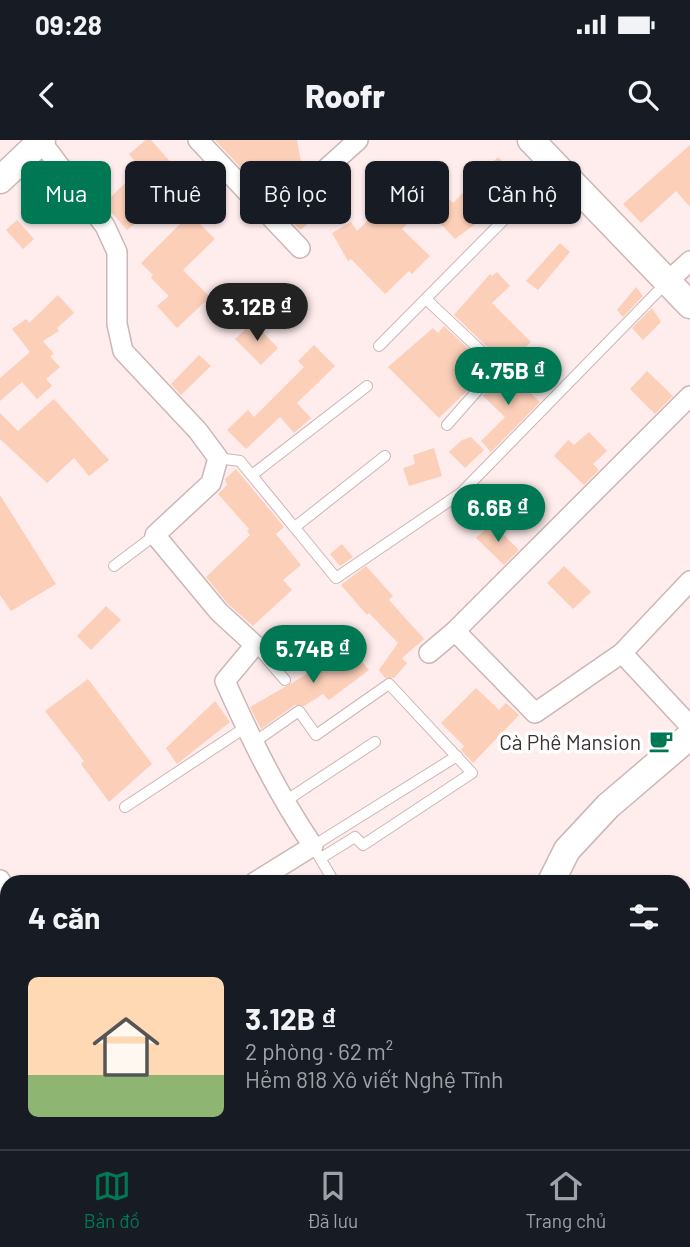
<!DOCTYPE html>
<html lang="vi">
<meta charset="utf-8">
<style>
body{margin:0;font-family:Barlow,sans-serif;background:#242831;color:#f1f3f6;height:100vh;display:flex;flex-direction:column;font-size:26px;white-space:nowrap}
*{box-sizing:border-box;margin:0}
p{font-size:23px;color:#9ea1a6}
.icon{flex:none;width:38px;height:38px;fill:none;stroke:currentColor;stroke-width:2;stroke-linecap:round;stroke-linejoin:round}
.map{position:relative;flex:1;overflow:hidden}
.sheet{position:absolute;left:0px;top:735px;width:691px;height:275px;display:flex;flex-direction:column;background:#171b24;border-radius:21px 21px 0 0;box-shadow:0 2px 5px #0004}
.sheet>*{flex:none}
.guide{position:absolute;left:21px;top:21px;width:649px;height:63px;display:flex;gap:14px}
.price{position:absolute;translate:-50% -60px;padding:0 16px;border-radius:24px;background:#007854;color:#fff;font-size:23px;line-height:46px;filter:drop-shadow(0 2px 4px #0008)}
.price::after{content:'';position:absolute;left:50%;top:42px;width:21px;height:16px;margin-left:-10px;background:inherit;clip-path:polygon(0 0,100% 0,50% 100%)}
.price.active{background:#222;color:#fff}
ul{padding:0;list-style:none}
li{display:flex;align-items:center;gap:21px;height:175px;padding:0 28px}
li+li{border-top:2px solid #363941}
li span{display:grid;place-items:center;flex:none;width:196px;height:140px;border-radius:10px;color:#555}
li>.icon{margin-inline-start:auto}
span .icon{width:84px;height:84px;fill:#fffc;stroke-width:1}
li b{font-size:30px}
h2{display:flex;justify-content:space-between;align-items:center;height:84px;padding:0 28px;font-size:30px}
.chip{padding:0 24px;border-radius:10px;background:#171b24;box-shadow:0 2px 5px #0004;font-size:24px;line-height:63px}
.chip.active{background:#007854;color:#fff}
.status{display:flex;justify-content:space-between;align-items:center;height:49px;padding:0 35px;background:#171b24;direction:ltr}
.status svg{height:19px;fill:currentColor}
header{display:flex;justify-content:space-between;align-items:center;height:91px;padding:0 28px;background:#171b24;font-size:32px;font-weight:800}
.menu{display:flex;justify-content:space-around;align-items:center;height:98px;border-top:2px solid #363941;background:#171b24;font-size:19px;color:#9ea1a6}
.menu a{display:grid;justify-items:center;gap:4px}
.menu .active{color:#007854}
.map>svg:first-child{display:block}
.green{fill:#f2cd97}
.building{fill:#fccfb9}
.lines{fill:none;stroke-linecap:round;stroke-linejoin:round}
.lane-casing{stroke:#ccb6b6;stroke-width:12}
.street-casing{stroke:#ccb6b6;stroke-width:22}
.secondary-casing{stroke:#ccb6b6;stroke-width:29}
.lane{stroke:#fff;stroke-width:10}
.street{stroke:#fff;stroke-width:19}
.secondary{stroke:#fff;stroke-width:26}
.labels{text-anchor:middle;dominant-baseline:central;stroke-width:7;stroke-linejoin:round;paint-order:stroke}
.poi-label{font-size:21px;fill:#3c3333;stroke:#fff;text-anchor:end}
</style>
<div class="status"><b>09:28</b><svg viewBox="0 0 49 12"><path d="M0 12V9h3v3zM5 12V6h3v6zM10 12V3h3v9zM15 12V0h3v12zM26 1h20v11H26zM47 4h2v5h-2z"/></svg></div>
<header><svg class="icon" aria-label="back" viewBox="0 0 24 24"><path d="M15 5l-7 7 7 7"/></svg>Roofr<svg class="icon" aria-label="search" viewBox="0 0 24 24"><circle cx="10" cy="10" r="6"/><path d="M15 15l6 6"/></svg></header>
<div class="map">
<svg width="690" height="1009" viewBox="0 0 690 1009">
<rect width="100%" height="100%" fill="#ffecec"/>
<polygon class="green" points="502,1003 635,1003 632,1009 499,1009"/>
<g class="building">
<polygon points="146,0 151,0 173,25 141,55 153,69 127,90 104,64 130,38 126,34 138,25 129,14"/>
<polygon points="215,0 297,0 312,81 300,90"/>
<polygon points="690,5 690,67 676,51 641,83 623,64"/>
<polygon points="498,17 518,38 474,85 455,99 421,63 439,49 453,63"/>
<polygon points="386,62 407,84 402,89 430,116 412,134 409,131 385,154 351,119 348,121 332,93 351,82 357,91"/>
<polygon points="190,74 215,99 183,130 210,157 177,188 157,166 169,156 151,138 153,135 141,123"/>
<polygon points="17,80 34,99 23,109 6,90"/>
<polygon points="560,103 570,112 538,150 526,141"/>
<polygon points="497,132 510,146 492,163 531,202 505,228 503,222 454,175 490,134 492,136"/>
<polygon points="636,147 643,156 623,177 617,170"/>
<polygon points="58,155 74,173 57,188 59,191 43,201 54,214 50,216 60,227 46,239 52,246 37,259 22,242 0,261 0,238 30,212 12,189 26,179 29,183"/>
<polygon points="652,168 661,182 643,200 632,188"/>
<polygon points="253,182 278,208 261,225 235,199"/>
<polygon points="444,186 488,227 465,253 439,278 388,227 433,188 438,193"/>
<polygon points="314,205 335,226 297,263 311,278 294,293 280,277 246,309 227,290 248,270 254,277 304,227 298,221"/>
<polygon points="199,215 211,226 181,255 171,244"/>
<polygon points="505,229 540,262 491,312 481,301 505,277 483,256"/>
<polygon points="647,231 673,256 655,274 630,249"/>
<polygon points="54,259 109,320 89,336 74,318 47,343 0,299 0,273 18,291"/>
<polygon points="589,292 607,311 593,324 599,330 584,345 554,316 568,300 574,305"/>
<polygon points="471,297 484,310 465,328 449,312 462,300"/>
<polygon points="434,308 442,336 409,346 403,328 415,324 413,315"/>
<polygon points="236,329 284,387 276,394 301,425 283,440 292,450 253,486 228,464 206,437 250,395 247,391 249,389 218,354 227,345 225,339"/>
<polygon points="0,355 56,444 11,471 0,455"/>
<polygon points="492,383 519,410 504,425 476,398"/>
<polygon points="342,404 353,417 340,426 330,414"/>
<polygon points="366,426 393,456 389,460 424,499 402,518 407,523 394,538 385,538 379,530 398,503 369,473 367,475 341,445"/>
<polygon points="564,426 591,452 573,469 547,443"/>
<polygon points="106,466 121,480 91,510 77,496"/>
<polygon points="345,502 369,530 329,560 323,554 304,566 295,565 261,589 250,567 304,536"/>
<polygon points="88,539 152,624 109,662 81,624 84,621 45,571"/>
<polygon points="476,548 499,570 506,563 519,575 473,623 461,610 464,606 441,583"/>
<polygon points="215,561 230,582 177,624 166,608"/>
</g>
<g class="lines">
<g class="lane-casing">
<g id="lane">
<polyline points="426,159 498,227 447,285"/>
<polyline points="379,206 556,27"/>
<polyline points="218,318 240,321 336,438 461,353 667,142"/>
<polyline points="252,335 367,246"/>
<polyline points="295,387 385,316"/>
<polyline points="114,426 155,395"/>
<polyline points="255,505 285,540"/>
<polyline points="253,603 299,571 316,595 389,544 472,633 363,705 355,697 321,718"/>
<polyline points="284,662 375,602"/>
<polyline points="125,667 246,587"/>
<polyline points="334,742 313,706 457,616"/>
<polyline points="0,911 7,923"/>
<polyline points="53,1003 57,1009"/>
</g>
</g>
<g class="street-casing">
<g id="street">
<path d="M 40,0 L 105,86 L 117,112 L 117,184 L 123,211 L 198,291 L 218,318 L 211,343 L 155,395 L 219,472 L 255,505 L 225,541 C 251,599 277,653 313,706 L 255,742"/>
<polyline points="198,0 300,108"/>
<polyline points="326,29 358,0"/>
<polyline points="667,142 690,121"/>
<polyline points="455,491 535,573 622,513 690,441"/>
<polyline points="429,513 455,491 690,256"/>
<polyline points="622,513 690,586"/>
<polyline points="0,740 7,752"/>
<polyline points="684,826 690,821"/>
<polyline points="684,939 690,934"/>
<polyline points="159,1003 162,1009"/>
<polyline points="653,1009 655,1003"/>
</g>
</g>
<g class="secondary-casing">
<g id="secondary">
<polyline points="531,0 690,165"/>
<polyline points="0,40 42,0"/>
<polyline points="551,742 567,710 608,666 690,596"/>
<polyline points="462,1009 464,1003"/>
</g>
</g>
<use href="#lane" class="lane"/>
<use href="#street" class="street"/>
<use href="#secondary" class="secondary"/>
</g>
<defs>
<g id="cafe-bare" transform="scale(1.89)"><path d="M-5.5-4.5H6V0H3Q3 3.5 0 3.5H-2.5Q-5.5 3.5-5.5 0ZM3-3.2v2h1.7v-2ZM-6 4.5H4V6H-6Z" fill="#007854" stroke="#fff" stroke-width="2.5" paint-order="stroke"/></g>
</defs>
<g fill-rule="evenodd">
<use href="#cafe-bare" x="661" y="601"/>
</g>
<g class="labels">
<g class="poi-label">
<text x="641" y="601">Cà Phê Mansion</text>
</g>
</g>
</svg>
<b class="price active" style="left:257px;top:203px">3.12B ₫</b>
<b class="price" style="left:508px;top:267px">4.75B ₫</b>
<b class="price" style="left:498px;top:404px">6.6B ₫</b>
<b class="price" style="left:313px;top:545px">5.74B ₫</b>
<div class="guide">
<a class="chip active">Mua</a>
<a class="chip">Thuê</a>
<a class="chip">Bộ lọc</a>
<a class="chip">Mới</a>
<a class="chip">Căn hộ</a>
</div>
<section class="sheet">
<h2>4 căn<svg class="icon" aria-label="filters" viewBox="0 0 24 24"><path d="M4 7h16M4 17h16"/><circle cx="9" cy="7" r="2"/><circle cx="15" cy="17" r="2"/></svg></h2>
<ul>
<li><span style="background:linear-gradient(#ffd9b3 70%,#8fb573 0)"><svg class="icon" aria-label="home" viewBox="0 0 24 24"><path d="M3 11l9-7 9 7M6 9v11h12V9"/></svg></span><div><b>3.12B ₫</b><p>2 phòng · 62 m²</p><p>Hẻm 818 Xô viết Nghệ Tĩnh</p></div></li>
</ul>
</section>
</div>
<nav class="menu">
<a class="active"><svg class="icon" aria-label="map" viewBox="0 0 24 24"><path d="M3 6l6-2 6 2 6-2v14l-6 2-6-2-6 2zM9 4v14M15 6v14"/></svg>Bản đồ</a>
<a><svg class="icon" aria-label="saved" viewBox="0 0 24 24"><path d="M7 4h10v16l-5-4-5 4z"/></svg>Đã lưu</a>
<a><svg class="icon" aria-label="home" viewBox="0 0 24 24"><path d="M3 11l9-7 9 7M6 9v11h12V9"/></svg>Trang chủ</a>
</nav>
